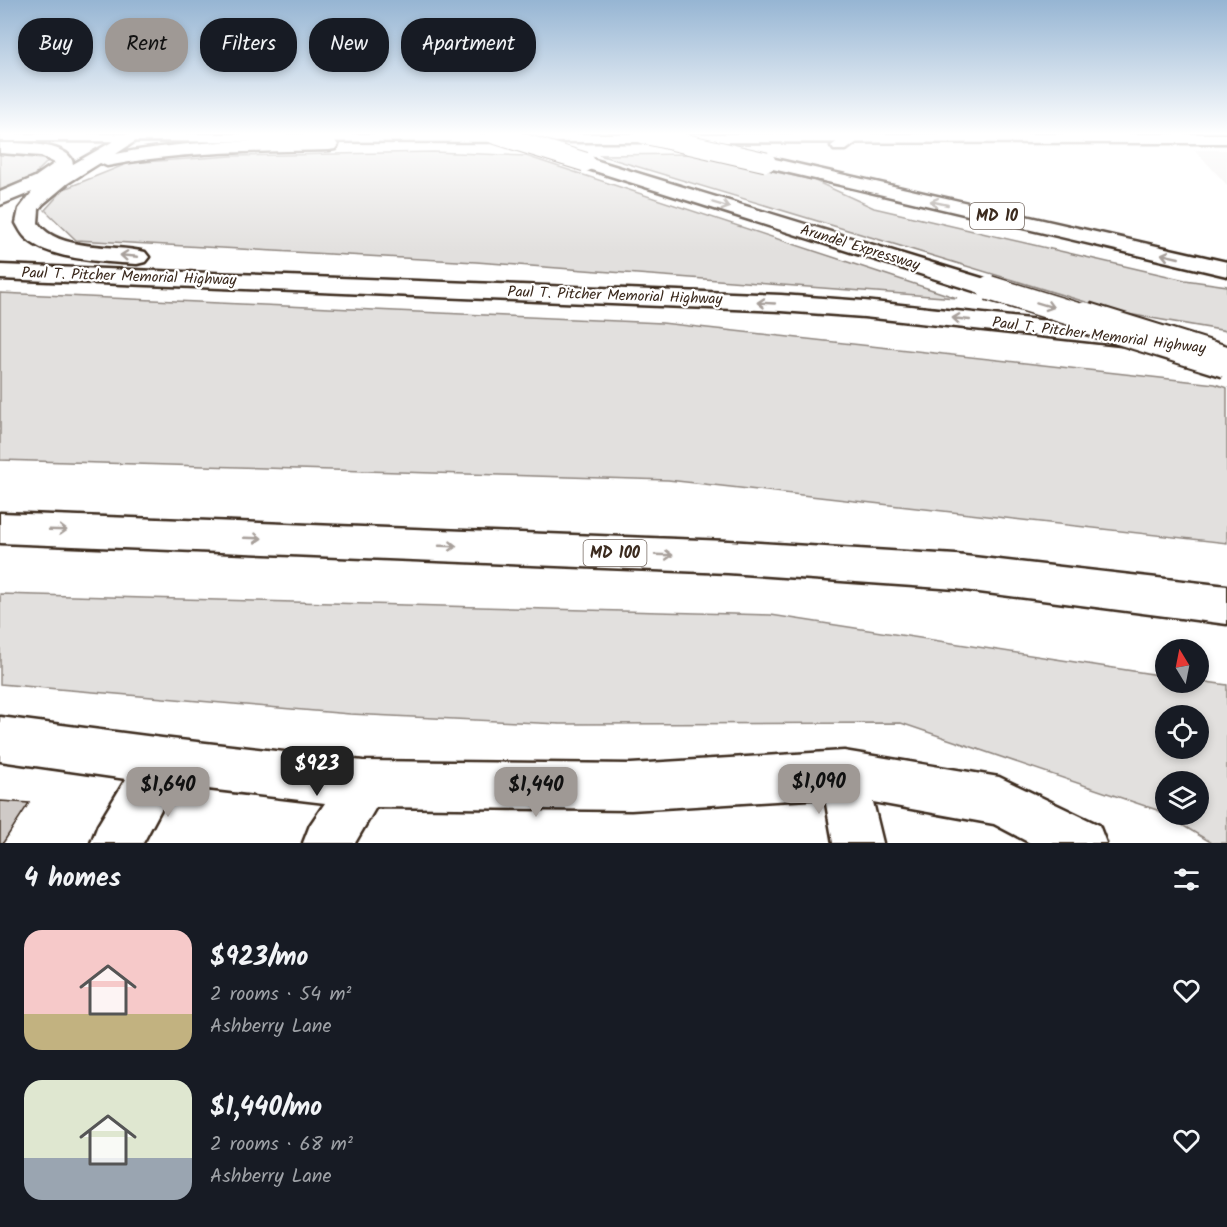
<!DOCTYPE html>
<meta charset="utf-8">
<style>
body{margin:0;font-family:Kalam,sans-serif;background:#20242c;color:#f1f3f6;height:100vh;display:flex;flex-direction:column;font-size:22px;white-space:nowrap}
*{box-sizing:border-box;margin:0}
p{font-size:20px;color:#9ea1a6}
.icon{flex:none;width:33px;height:33px;fill:none;stroke:currentColor;stroke-width:2;stroke-linecap:round;stroke-linejoin:round}
.map{position:relative;height:843px;overflow:hidden}
.details{display:flex;flex-direction:column;background:#171b24;flex:1}
.details>*{flex:none}
.hud{position:absolute;left:18px;top:18px;width:600px;height:54px;display:flex;gap:12px}
.needle{width:39px;rotate:350deg}
.buttons{position:absolute;left:1155px;top:639px;display:grid;gap:12px}
.buttons a{display:grid;place-items:center;width:54px;height:54px;border-radius:50%;background:#171b24;box-shadow:0 3px 9px #0003;font-size:30px}
.price{position:absolute;translate:-50% -51px;padding:0 14px;border-radius:12px;background:#9f9995;color:#111;font-size:20px;line-height:39px;filter:drop-shadow(0 2px 3px #0008)}
.price::after{content:'';position:absolute;left:50%;top:36px;width:18px;height:14px;margin-left:-9px;background:inherit;clip-path:polygon(0 0,100% 0,50% 100%)}
.price.current{background:#222;color:#fff}
ul{padding:0;list-style:none}
li{display:flex;align-items:center;gap:18px;height:150px;padding:0 24px}
li span{display:grid;place-items:center;flex:none;width:168px;height:120px;border-radius:18px;color:#555}
li>.icon{margin-inline-start:auto}
span .icon{width:72px;height:72px;fill:#fffc;stroke-width:1}
li b{font-size:26px}
h2{display:flex;justify-content:space-between;align-items:center;height:72px;padding:0 24px;font-size:26px}
.chip{padding:0 21px;border-radius:24px;background:#171b24;box-shadow:0 3px 9px #0003;font-size:21px;line-height:54px}
.chip.current{background:#9f9995;color:#111}
.map>svg:first-child{display:block}
.built{fill:#f1efee}
.green{fill:#e2e0de;stroke:#8e857e;stroke-width:1.5;fill-rule:evenodd}
.building{fill:#cfcac7;stroke:#3b2a1e;stroke-width:1.5}
.lines{fill:none;stroke-linecap:round;stroke-linejoin:round}
.street-casing{stroke:#3b2a1e;stroke-width:5}
.secondary-casing{stroke:#3b2a1e;stroke-width:5}
.highway-casing{stroke:#3b2a1e;stroke-width:5}
.street{fill:#fff;fill-rule:evenodd}
.secondary{fill:#fff;fill-rule:evenodd}
.highway{fill:#fff;fill-rule:evenodd}
.highway-bridge-far2-casing{stroke:#3b2a1e;stroke-width:21;stroke-linecap:butt}
.highway-bridge-far1-casing{stroke:#3b2a1e;stroke-width:27;stroke-linecap:butt}
.highway-bridge-casing{stroke:#3b2a1e;stroke-width:35;stroke-linecap:butt}
.highway-bridge-far2{stroke:#fff;stroke-width:19}
.highway-bridge-far1{stroke:#fff;stroke-width:24}
.highway-bridge{stroke:#fff;stroke-width:31}
.oneway{stroke:#a79f9a}
.labels{text-anchor:middle;dominant-baseline:central;stroke-width:4.5;stroke-linejoin:round;paint-order:stroke}
.far-street-label{font-size:15px;fill:#3b2a1e;stroke:#fff}
.shield{fill:#fff;stroke:#766a62;stroke-width:1.5}
.shield-label{font-size:16px;font-weight:bold;fill:#3b2a1e}
</style>
<div class="map">
<svg width="1227" height="843" viewBox="0 0 1227 843">
<rect width="100%" height="100%" fill="#fff"/>
<filter id="ink" filterUnits="userSpaceOnUse"><feTurbulence type="fractalNoise" baseFrequency=".0167" numOctaves="2"/><feDisplacementMap in="SourceGraphic" scale="12" xChannelSelector="R" yChannelSelector="G"/><feConvolveMatrix kernelMatrix="1 2 1 2 8 2 1 2 1" color-interpolation-filters="sRGB"/></filter>
<g filter="url(#ink)">
<polygon class="built" points="1195,150 1227,150 1227,185"/>
<g class="green">
<polygon points="434,152 526,156 957,298 476,262 76,240 45,210 64,189 129,163 232,156"/>
<polygon points="0,154 49,160 32,177 0,190"/>
<polygon points="692,154 813,180 874,208 1185,280 1227,286 1227,331 1122,313 599,155"/>
<polygon points="0,293 662,323 1215,384 1227,388 1227,543 668,480 0,460"/>
<path d="M 0,594 L 771,615 L 1165,676 L 1166,682 L 1199,681 L 1227,685 L 1227,843 L 1212,843 L 1157,810 L 901,723 L 560,724 L 350,714 L 0,684 ZM 1166,716 L 1198,716 L 1198,748 L 1166,748 ZM 1166,782 L 1198,782 L 1198,814 L 1166,814 Z"/>
</g>
<polygon class="building" points="0,801 29,803 3,843 0,843"/>
<g class="lines">
<g class="street-casing">
<polygon id="street" points="0,717 162,738 363,761 631,764 844,751 999,777 1099,825 1106,843 1030,843 994,824 873,802 883,843 833,843 825,798 631,810 376,807 355,843 303,843 310,825 325,803 174,785 143,843 91,843 98,825 126,779 0,761"/>
</g>
<g class="secondary-casing">
<polygon id="secondary" points="0,134 1227,134 1227,143 0,141"/>
</g>
<g class="highway-casing">
<g id="highway">
<path d="M 126,134 L 143,136 L 116,154 C 186,140 258,141 329,140 L 335,141 L 338,145 L 335,149 L 329,150 C 254,152 180,151 107,166 L 100,163 L 68,183 L 43,204 L 39,209 L 38,223 C 58,252 115,244 145,252 L 149,257 L 145,262 L 137,264 C 107,262 50,260 27,239 C 22,235 19,228 16,223 L 19,209 L 32,192 L 0,205 L 0,192 L 35,177 L 55,163 L 41,156 L 0,153 L 0,143 C 17,143 71,142 73,164 Z"/>
<polygon points="848,134 868,134 846,150 834,150 831,146"/>
<path d="M 918,134 L 972,134 L 974,137 C 968,145 925,142 918,134 Z"/>
<polygon points="585,157 998,283 1002,288 998,293 989,296 980,293 579,166 576,162 579,158"/>
<polygon points="766,157 1227,262 1227,276 760,166 757,162 760,158"/>
<polygon points="0,265 781,295 864,301 1121,329 1131,331 1135,337 1131,343 1121,345 864,317 781,311 0,279"/>
<polygon points="0,513 728,541 956,555 1227,586 1227,624 956,589 728,573 0,543"/>
</g>
</g>
<use href="#street" class="street"/>
<use href="#secondary" class="secondary"/>
<use href="#highway" class="highway"/>
<g class="highway-bridge-far2-casing">
<g id="highway-bridge-far2">
<polyline points="494,134 585,162"/>
<polyline points="644,134 766,162"/>
</g>
</g>
<g class="highway-bridge-far1-casing">
<polyline id="highway-bridge-far1" points="989,288 1090,319"/>
</g>
<g class="highway-bridge-casing">
<polyline id="highway-bridge" points="1085,318 1227,362"/>
</g>
<use href="#highway-bridge-far2" class="highway-bridge-far2"/>
<use href="#highway-bridge-far1" class="highway-bridge-far1"/>
<use href="#highway-bridge" class="highway-bridge"/>
</g>
<defs><path id="oneway-shaft" d="M-6 0H5M1.5-3L5.5 0L1.5 3" fill="none" stroke-width="1.6" stroke-linecap="round" stroke-linejoin="round" transform="scale(1.5)"/></defs>
<g class="oneway">
<use href="#oneway-shaft" transform="translate(939 203) rotate(-167)"/>
<use href="#oneway-shaft" transform="translate(721 205) rotate(17)"/>
<use href="#oneway-shaft" transform="translate(129 256) rotate(-175)"/>
<use href="#oneway-shaft" transform="translate(1170 256) rotate(-167)"/>
<use href="#oneway-shaft" transform="translate(766 303) rotate(-177)"/>
<use href="#oneway-shaft" transform="translate(1045 305) rotate(17)"/>
<use href="#oneway-shaft" transform="translate(961 319) rotate(-174)"/>
<use href="#oneway-shaft" transform="translate(58 530) rotate(2)"/>
<use href="#oneway-shaft" transform="translate(253 538) rotate(2)"/>
<use href="#oneway-shaft" transform="translate(448 546) rotate(2)"/>
<use href="#oneway-shaft" transform="translate(664 555) rotate(2)"/>
</g>
</g>
<linearGradient id="sky" x2="0" y2="1"><stop stop-color="#96b5d3"/><stop offset="0.53" stop-color="#fff"/><stop offset="1" stop-color="#fff" stop-opacity="0"/></linearGradient>
<rect width="1227" height="252" fill="url(#sky)"/>
<g class="labels">
<g class="far-street-label">
<text transform="translate(860 248) rotate(17)">Arundel Expressway</text>
<text transform="translate(129 277) rotate(2)">Paul T. Pitcher Memorial Highway</text>
<text transform="translate(615 296) rotate(2)">Paul T. Pitcher Memorial Highway</text>
<text transform="translate(1099 336) rotate(7)">Paul T. Pitcher Memorial Highway</text>
</g>
<g class="shield">
<rect x="970" y="203" width="54" height="26" rx="4.5"/>
<rect x="583.5" y="540" width="63" height="26" rx="4.5"/>
</g>
<g class="shield-label">
<text x="997" y="216">MD 10</text>
<text x="615" y="553">MD 100</text>
</g>
</g>
</svg>
<div class="buttons">
<a><svg class="needle" viewBox="-14 -14 28 28"><path d="M0-13l5 13h-10z" fill="#e53935"/><path d="M0 13l5-13h-10z" fill="#9ea1a6"/></svg></a>
<a><svg class="icon" aria-label="locate" viewBox="0 0 24 24"><circle cx="12" cy="12" r="6"/><path d="M12 2v4M12 18v4M2 12h4M18 12h4"/></svg></a>
<a><svg class="icon" aria-label="layers" viewBox="0 0 24 24"><path d="M12 4l9 5-9 5-9-5zM3 14l9 5 9-5"/></svg></a>
</div>
<b class="price current" style="left:317px;top:797px">$923</b>
<b class="price" style="left:819px;top:815px">$1,090</b>
<b class="price" style="left:168px;top:818px">$1,640</b>
<b class="price" style="left:536px;top:818px">$1,440</b>
<div class="hud">
<a class="chip">Buy</a>
<a class="chip current">Rent</a>
<a class="chip">Filters</a>
<a class="chip">New</a>
<a class="chip">Apartment</a>
</div>
</div>
<section class="details">
<h2>4 homes<svg class="icon" aria-label="filters" viewBox="0 0 24 24"><path d="M4 7h16M4 17h16"/><circle cx="9" cy="7" r="2"/><circle cx="15" cy="17" r="2"/></svg></h2>
<ul>
<li><span style="background:linear-gradient(#f6c9c9 70%,#c2b280 0)"><svg class="icon" aria-label="home" viewBox="0 0 24 24"><path d="M3 11l9-7 9 7M6 9v11h12V9"/></svg></span><div><b>$923/mo</b><p>2 rooms · 54 m²</p><p>Ashberry Lane</p></div><svg class="icon" aria-label="heart" viewBox="0 0 24 24"><path d="M12 20l-8-8c-3-5 5-10 8-4 3-6 11-1 8 4z"/></svg></li>
<li><span style="background:linear-gradient(#dfe7d0 65%,#9aa5b1 0)"><svg class="icon" aria-label="home" viewBox="0 0 24 24"><path d="M3 11l9-7 9 7M6 9v11h12V9"/></svg></span><div><b>$1,440/mo</b><p>2 rooms · 68 m²</p><p>Ashberry Lane</p></div><svg class="icon" aria-label="heart" viewBox="0 0 24 24"><path d="M12 20l-8-8c-3-5 5-10 8-4 3-6 11-1 8 4z"/></svg></li>
</ul>
</section>
